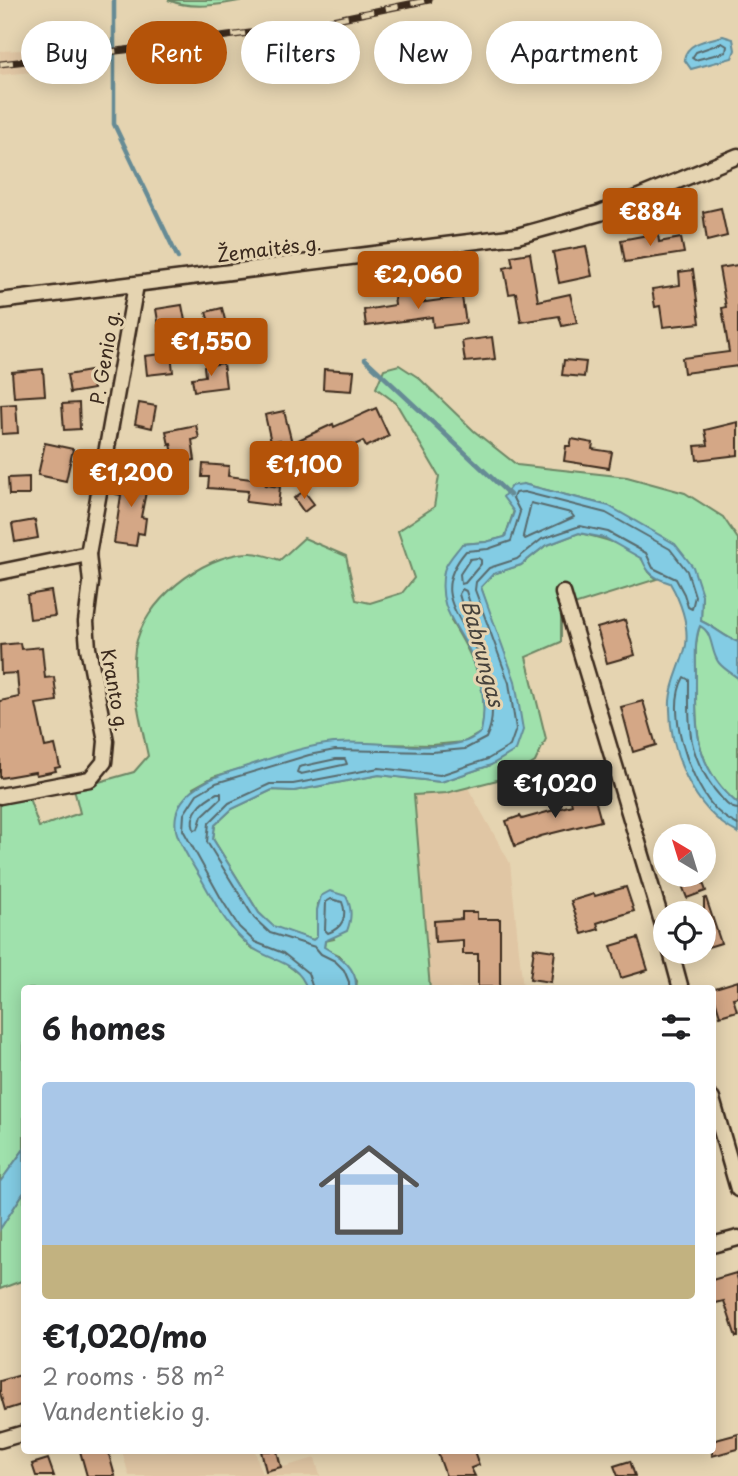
<!DOCTYPE html>
<meta charset="utf-8">
<style>
body{margin:0;font-family:"Playpen Sans",sans-serif;background:#f2f2f2;color:#202124;height:100vh;display:flex;flex-direction:column;font-size:26px;white-space:nowrap}
*{box-sizing:border-box;margin:0}
p{font-size:23px;color:#757577}
.icon{flex:none;width:38px;height:38px;fill:none;stroke:currentColor;stroke-width:2;stroke-linecap:round;stroke-linejoin:round}
.map{position:relative;flex:1;overflow:hidden}
.drawer{position:absolute;left:21px;top:985px;width:695px;height:469px;display:flex;flex-direction:column;background:#fff;border-radius:7px;box-shadow:0 4px 18px #0003}
.drawer>*{flex:none}
.banner{position:absolute;left:21px;top:21px;width:696px;height:63px;display:flex;gap:14px}
.needle{width:46px;rotate:322deg}
.tools{position:absolute;left:653px;top:824px;display:grid;gap:14px}
.tools a{display:grid;place-items:center;width:63px;height:63px;border-radius:50%;background:#fff;box-shadow:0 4px 18px #0003;font-size:35px}
.price{position:absolute;translate:-50% -60px;padding:0 16px;border-radius:7px;background:#b45309;color:#fff;font-size:23px;line-height:46px;filter:drop-shadow(0 2px 4px #0008)}
.price::after{content:'';position:absolute;left:50%;top:42px;width:21px;height:16px;margin-left:-10px;background:inherit;clip-path:polygon(0 0,100% 0,50% 100%)}
.price.on{background:#222;color:#fff}
ul{padding:0;list-style:none}
li{display:grid;align-content:center;gap:14px;height:371px;padding:0 21px}
li span{display:grid;place-items:center;height:217px;border-radius:7px;color:#555}
li>.icon{margin-inline-start:auto}
span .icon{width:126px;height:126px;fill:#fffc;stroke-width:1}
li b{font-size:30px}
h2{display:flex;justify-content:space-between;align-items:center;height:84px;padding:0 21px;font-size:30px}
.tag{padding:0 24px;border-radius:32px;background:#fff;box-shadow:0 4px 18px #0003;font-size:24px;line-height:63px}
.tag.on{background:#b45309;color:#fff}
.map>svg:first-child{display:block}
.built{fill:#e0c6a4}
.green{fill:#9fe1ac;stroke:#6d8665;stroke-width:2}
.water{fill:#83cce4;stroke:#668b95;stroke-width:2}
.lines{fill:none;stroke-linecap:round;stroke-linejoin:round}
.shore{stroke:#586b6d;stroke-width:2}
.stream{stroke:#668b95;stroke-width:4.5}
.building{fill:#d4a786;stroke:#3b2a1e;stroke-width:2}
.minor-casing{stroke:#3b2a1e;stroke-width:19}
.minor{stroke:#e5d4b1;stroke-width:14}
.rail-casing{stroke:#3b2a1e;stroke-width:7}
.rail{stroke:#e5d4b1;stroke-width:4.5;stroke-dasharray:13;stroke-linecap:butt}
.labels{text-anchor:middle;dominant-baseline:central;stroke-width:6;stroke-linejoin:round;paint-order:stroke}
.street-label{font-size:19px;fill:#3b2a1e;stroke:#e5d4b1}
.water-label{font-size:21px;font-style:italic;fill:#46423c;stroke:#e5d4b1}
</style>
<div class="map">
<svg width="738" height="1476" viewBox="0 0 738 1476">
<rect width="100%" height="100%" fill="#e5d4b1"/>
<filter id="ink" filterUnits="userSpaceOnUse"><feTurbulence type="fractalNoise" baseFrequency=".0143" numOctaves="2"/><feDisplacementMap in="SourceGraphic" scale="14" xChannelSelector="R" yChannelSelector="G"/><feConvolveMatrix kernelMatrix="1 2 1 2 8 2 1 2 1" color-interpolation-filters="sRGB"/></filter>
<g filter="url(#ink)">
<g class="built">
<polygon points="64,48 66,69 0,75 0,51"/>
<polygon points="468,788 510,863 523,989 430,989 414,795 446,793"/>
<polygon points="122,1451 255,1451 262,1473 315,1458 320,1476 129,1476"/>
</g>
<g class="green">
<path d="M 168,0 L 244,0 C 219,5 192,10 168,0 Z"/>
<path d="M 399,365 L 419,378 L 474,431 L 517,465 L 627,477 L 685,493 L 723,517 L 738,539 L 738,642 C 724,637 715,627 701,621 L 702,595 L 609,506 L 523,484 L 505,537 L 486,542 L 462,544 L 451,621 C 473,656 490,690 482,732 L 464,742 L 432,745 L 335,743 L 308,748 L 213,777 L 193,788 L 216,904 L 234,931 L 251,948 L 280,959 L 304,978 L 307,989 L 24,989 L 24,1149 L 0,1182 L 0,804 L 29,798 L 39,827 L 80,813 L 74,789 L 134,772 L 148,756 C 141,722 130,684 135,649 C 142,602 202,555 248,553 C 258,552 270,557 280,560 L 304,538 L 346,556 L 356,600 L 370,603 L 402,593 L 414,578 L 398,531 L 434,507 L 439,476 L 396,403 L 376,388 L 384,369 Z"/>
<path d="M 579,533 C 597,537 627,544 641,558 C 648,566 644,570 657,579 L 561,609 L 561,642 L 526,657 L 546,739 L 535,762 L 513,776 L 446,793 L 414,795 L 430,989 L 356,989 L 357,981 L 339,955 L 324,948 L 325,941 L 334,939 L 318,902 L 317,937 L 313,940 L 273,927 L 259,913 L 213,839 L 215,825 L 232,809 L 272,790 L 294,791 L 379,775 L 441,782 L 491,765 L 491,618 L 481,587 L 493,574 L 521,565 L 545,546 Z"/>
<path d="M 700,626 L 706,628 C 717,649 717,663 738,678 L 738,804 C 695,767 696,733 696,681 C 696,663 694,643 700,626 Z"/>
<polygon points="24,1192 24,1280 0,1289 0,1229"/>
</g>
<g class="water">
<path d="M 723,36 L 733,39 L 735,50 L 732,58 L 691,69 L 684,59 C 687,42 708,40 723,36 Z"/>
<path d="M 523,484 L 609,506 L 675,544 L 693,567 L 702,595 L 701,621 C 715,627 724,637 738,642 L 738,678 C 731,673 724,669 719,663 C 710,652 714,633 700,626 C 694,640 696,660 696,675 C 696,730 693,765 738,804 L 738,833 C 693,811 668,750 670,701 C 671,682 682,664 686,645 C 689,624 680,600 670,583 C 654,578 648,574 642,559 L 605,538 L 579,533 L 545,546 L 521,565 L 493,574 L 481,587 L 515,681 L 523,730 L 516,750 L 491,765 L 441,782 L 379,775 L 294,791 L 272,790 L 232,809 L 215,825 L 213,839 L 259,913 L 273,926 L 313,940 L 317,937 L 317,910 L 321,896 L 330,891 L 346,896 C 352,908 352,918 347,931 L 325,941 L 324,947 C 340,956 358,968 356,989 L 307,989 C 298,960 270,962 250,946 C 229,930 216,905 203,882 C 195,868 179,845 176,830 C 170,796 206,779 232,771 C 265,761 300,746 335,743 C 375,739 424,753 463,742 C 469,741 476,736 481,732 C 487,705 482,678 470,652 C 456,623 437,608 444,571 C 446,562 457,551 462,544 L 486,542 L 505,537 L 514,512 L 503,497 L 511,486 Z"/>
<polygon points="24,1149 24,1192 0,1229 0,1182"/>
</g>
<g class="lines">
<g class="shore">
<polygon points="722,43 727,46 726,52 695,60 692,58 696,52"/>
<polygon points="531,503 571,513 574,517 525,539 523,536"/>
<polygon points="478,558 481,560 481,564 465,583 461,584 460,574 470,559"/>
<polygon points="462,589 466,591 474,616 472,620 465,615 459,594"/>
<polygon points="336,759 345,759 347,764 301,774 297,772 299,767"/>
<path d="M 217,793 L 221,793 L 221,798 L 202,816 L 198,829 L 194,830 C 188,813 203,800 217,793 Z"/>
<path d="M 738,809 C 727,808 721,797 714,789 C 686,750 689,725 689,680 L 684,677 C 665,710 689,777 712,805 C 719,814 728,820 738,825"/>
<path d="M 331,899 L 342,902 C 348,917 342,928 328,933 L 325,930 L 326,902 Z"/>
<path d="M 313,989 L 308,973 L 283,953 L 255,942 L 239,927 L 222,900 L 183,830 L 184,814 L 197,794 L 216,783 L 309,755 L 335,750 L 432,752 L 465,749 L 486,738 C 492,726 493,713 491,701 C 488,683 484,665 476,648 C 457,611 432,591 466,551 L 488,549 L 511,541 L 520,512 L 513,498 L 515,493 L 524,492 L 606,513 L 670,549 L 687,571 L 695,596 L 692,609 L 688,607 L 684,594 L 676,579 L 653,568 L 646,553 L 608,532 L 580,526 L 542,539 L 517,559 L 489,568 L 476,582 L 475,590 L 509,683 L 516,729 L 510,746 L 488,759 L 440,775 L 379,768 L 293,784 L 270,784 L 229,803 L 209,823 L 207,842 L 254,918 L 270,933 L 315,947 L 321,954 L 335,961 L 344,970 L 349,982 L 349,989"/>
</g>
<g class="stream">
<polyline points="114,0 114,124 178,258"/>
<polyline points="365,359 510,495"/>
</g>
</g>
<g class="building">
<polygon points="721,208 727,236 707,241 703,212"/>
<polygon points="658,233 659,242 681,238 684,253 625,262 621,240"/>
<polygon points="586,246 592,276 559,283 553,252"/>
<polygon points="530,253 538,301 570,294 577,323 562,326 559,316 521,322 516,293 509,294 504,268 513,266 511,256"/>
<polygon points="738,265 738,366 684,373 682,358 729,352 722,308 726,307 719,268"/>
<polygon points="693,270 700,323 663,327 660,306 655,307 652,289 680,285 679,272"/>
<polygon points="407,293 407,295 417,294 418,303 462,297 466,323 433,327 432,317 366,326 364,310 395,305 394,295"/>
<polygon points="182,305 187,331 180,332 182,341 162,345 156,309"/>
<polygon points="222,308 227,328 212,332 206,312"/>
<polygon points="492,337 495,359 465,362 462,341"/>
<polygon points="171,353 173,372 147,375 145,356"/>
<polygon points="564,360 586,362 584,377 562,375"/>
<polygon points="223,363 226,387 194,391 192,378 205,376 204,366"/>
<polygon points="43,369 45,395 14,397 12,372"/>
<polygon points="324,369 354,371 352,391 323,389"/>
<polygon points="90,371 93,389 70,393 67,375"/>
<polygon points="79,403 80,429 64,430 62,404"/>
<polygon points="139,403 156,406 152,428 135,424"/>
<polygon points="16,404 18,433 2,434 1,405"/>
<polygon points="376,408 389,436 366,447 363,441 316,463 314,460 299,469 280,440 271,442 265,415 284,411 292,443 333,424 334,427"/>
<polygon points="738,422 738,455 697,460 695,446 708,445 705,430"/>
<polygon points="196,425 199,438 192,440 195,460 175,464 171,444 169,445 166,431"/>
<polygon points="572,439 593,443 592,449 612,452 609,468 564,461 566,446 570,446"/>
<polygon points="45,443 73,449 66,481 38,475"/>
<polygon points="203,464 229,466 228,476 266,481 265,485 280,487 278,506 246,502 248,491 208,488 209,477 202,477"/>
<polygon points="127,473 149,477 141,517 146,518 144,534 138,533 136,546 114,543 121,495 116,494 119,481 125,482"/>
<polygon points="29,477 29,495 9,495 8,478"/>
<polygon points="304,491 314,504 304,512 294,498"/>
<polygon points="35,520 38,538 15,542 12,524"/>
<polygon points="51,591 55,616 30,619 27,595"/>
<polygon points="625,620 635,655 607,663 597,628"/>
<polygon points="20,643 21,649 42,647 45,678 54,677 57,701 36,704 45,747 55,745 60,767 55,768 56,771 36,775 35,772 0,778 0,701 19,697 17,673 1,674 0,645"/>
<polygon points="643,701 656,745 633,752 621,707"/>
<polygon points="588,791 591,800 595,799 601,821 541,836 515,846 506,821 520,816 522,819 572,805 570,796"/>
<polygon points="678,875 700,875 706,891 687,898"/>
<polygon points="626,887 634,911 597,923 599,929 582,934 571,901 594,894 595,896"/>
<polygon points="706,898 721,943 708,947 706,942 704,943 704,899"/>
<polygon points="462,912 477,912 477,919 500,919 500,987 478,987 478,954 463,954 463,940 435,942 434,921 462,919"/>
<polygon points="638,938 648,970 621,978 611,946"/>
<polygon points="534,948 555,951 551,982 530,979"/>
<polygon points="738,981 738,997 733,998 737,1011 720,1016 712,989"/>
<polygon points="736,1273 738,1280 738,1337 736,1337 724,1301 712,1304 712,1280"/>
<polygon points="24,1374 24,1404 5,1410 0,1393 0,1381"/>
<polygon points="738,1434 738,1449 712,1456 712,1441"/>
<polygon points="80,1451 108,1451 115,1476 87,1476"/>
<polygon points="261,1451 277,1451 281,1467 266,1471"/>
<polygon points="437,1451 474,1451 479,1465 471,1468 475,1476 446,1476"/>
<polygon points="48,1459 54,1476 36,1476 32,1464"/>
<polygon points="630,1461 635,1476 618,1476 614,1466"/>
</g>
<g class="lines">
<g class="minor-casing">
<g id="minor">
<polyline points="0,301 517,236 600,213 738,156"/>
<polyline points="0,572 88,554 136,285"/>
<polyline points="563,593 665,932"/>
<polyline points="0,796 90,779 104,762 106,741 88,648 86,622 91,583 88,554"/>
<polyline points="671,952 681,989"/>
<polyline points="712,1099 738,1189"/>
<polyline points="712,1245 738,1238"/>
<polyline points="0,1440 24,1433"/>
</g>
</g>
<use href="#minor" class="minor"/>
<g class="rail-casing">
<polyline id="rail" points="0,64 125,50 308,25 429,0"/>
</g>
<use href="#rail" class="rail"/>
</g>
</g>
<g class="labels">
<g class="street-label">
<text transform="translate(269 248) rotate(-7)">Žemaitės g.</text>
<text transform="translate(104 357) rotate(-80)">P. Genio g.</text>
<text transform="translate(116 690) rotate(80)">Kranto g.</text>
</g>
<g class="water-label">
<text transform="translate(484 653) rotate(75)">Babrungas</text>
</g>
</g>
</svg>
<div class="tools">
<a><svg class="needle" viewBox="-14 -14 28 28"><path d="M0-13l5 13h-10z" fill="#e53935"/><path d="M0 13l5-13h-10z" fill="#757577"/></svg></a>
<a><svg class="icon" aria-label="locate" viewBox="0 0 24 24"><circle cx="12" cy="12" r="6"/><path d="M12 2v4M12 18v4M2 12h4M18 12h4"/></svg></a>
</div>
<b class="price" style="left:650px;top:248px">€884</b>
<b class="price" style="left:418px;top:311px">€2,060</b>
<b class="price" style="left:211px;top:378px">€1,550</b>
<b class="price" style="left:304px;top:501px">€1,100</b>
<b class="price" style="left:131px;top:509px">€1,200</b>
<b class="price on" style="left:555px;top:820px">€1,020</b>
<div class="banner">
<a class="tag">Buy</a>
<a class="tag on">Rent</a>
<a class="tag">Filters</a>
<a class="tag">New</a>
<a class="tag">Apartment</a>
</div>
<section class="drawer">
<h2>6 homes<svg class="icon" aria-label="filters" viewBox="0 0 24 24"><path d="M4 7h16M4 17h16"/><circle cx="9" cy="7" r="2"/><circle cx="15" cy="17" r="2"/></svg></h2>
<ul>
<li><span style="background:linear-gradient(#a9c7e8 75%,#c2b280 0)"><svg class="icon" aria-label="home" viewBox="0 0 24 24"><path d="M3 11l9-7 9 7M6 9v11h12V9"/></svg></span><div><b>€1,020/mo</b><p>2 rooms · 58 m²</p><p>Vandentiekio g.</p></div></li>
</ul>
</section>
</div>
